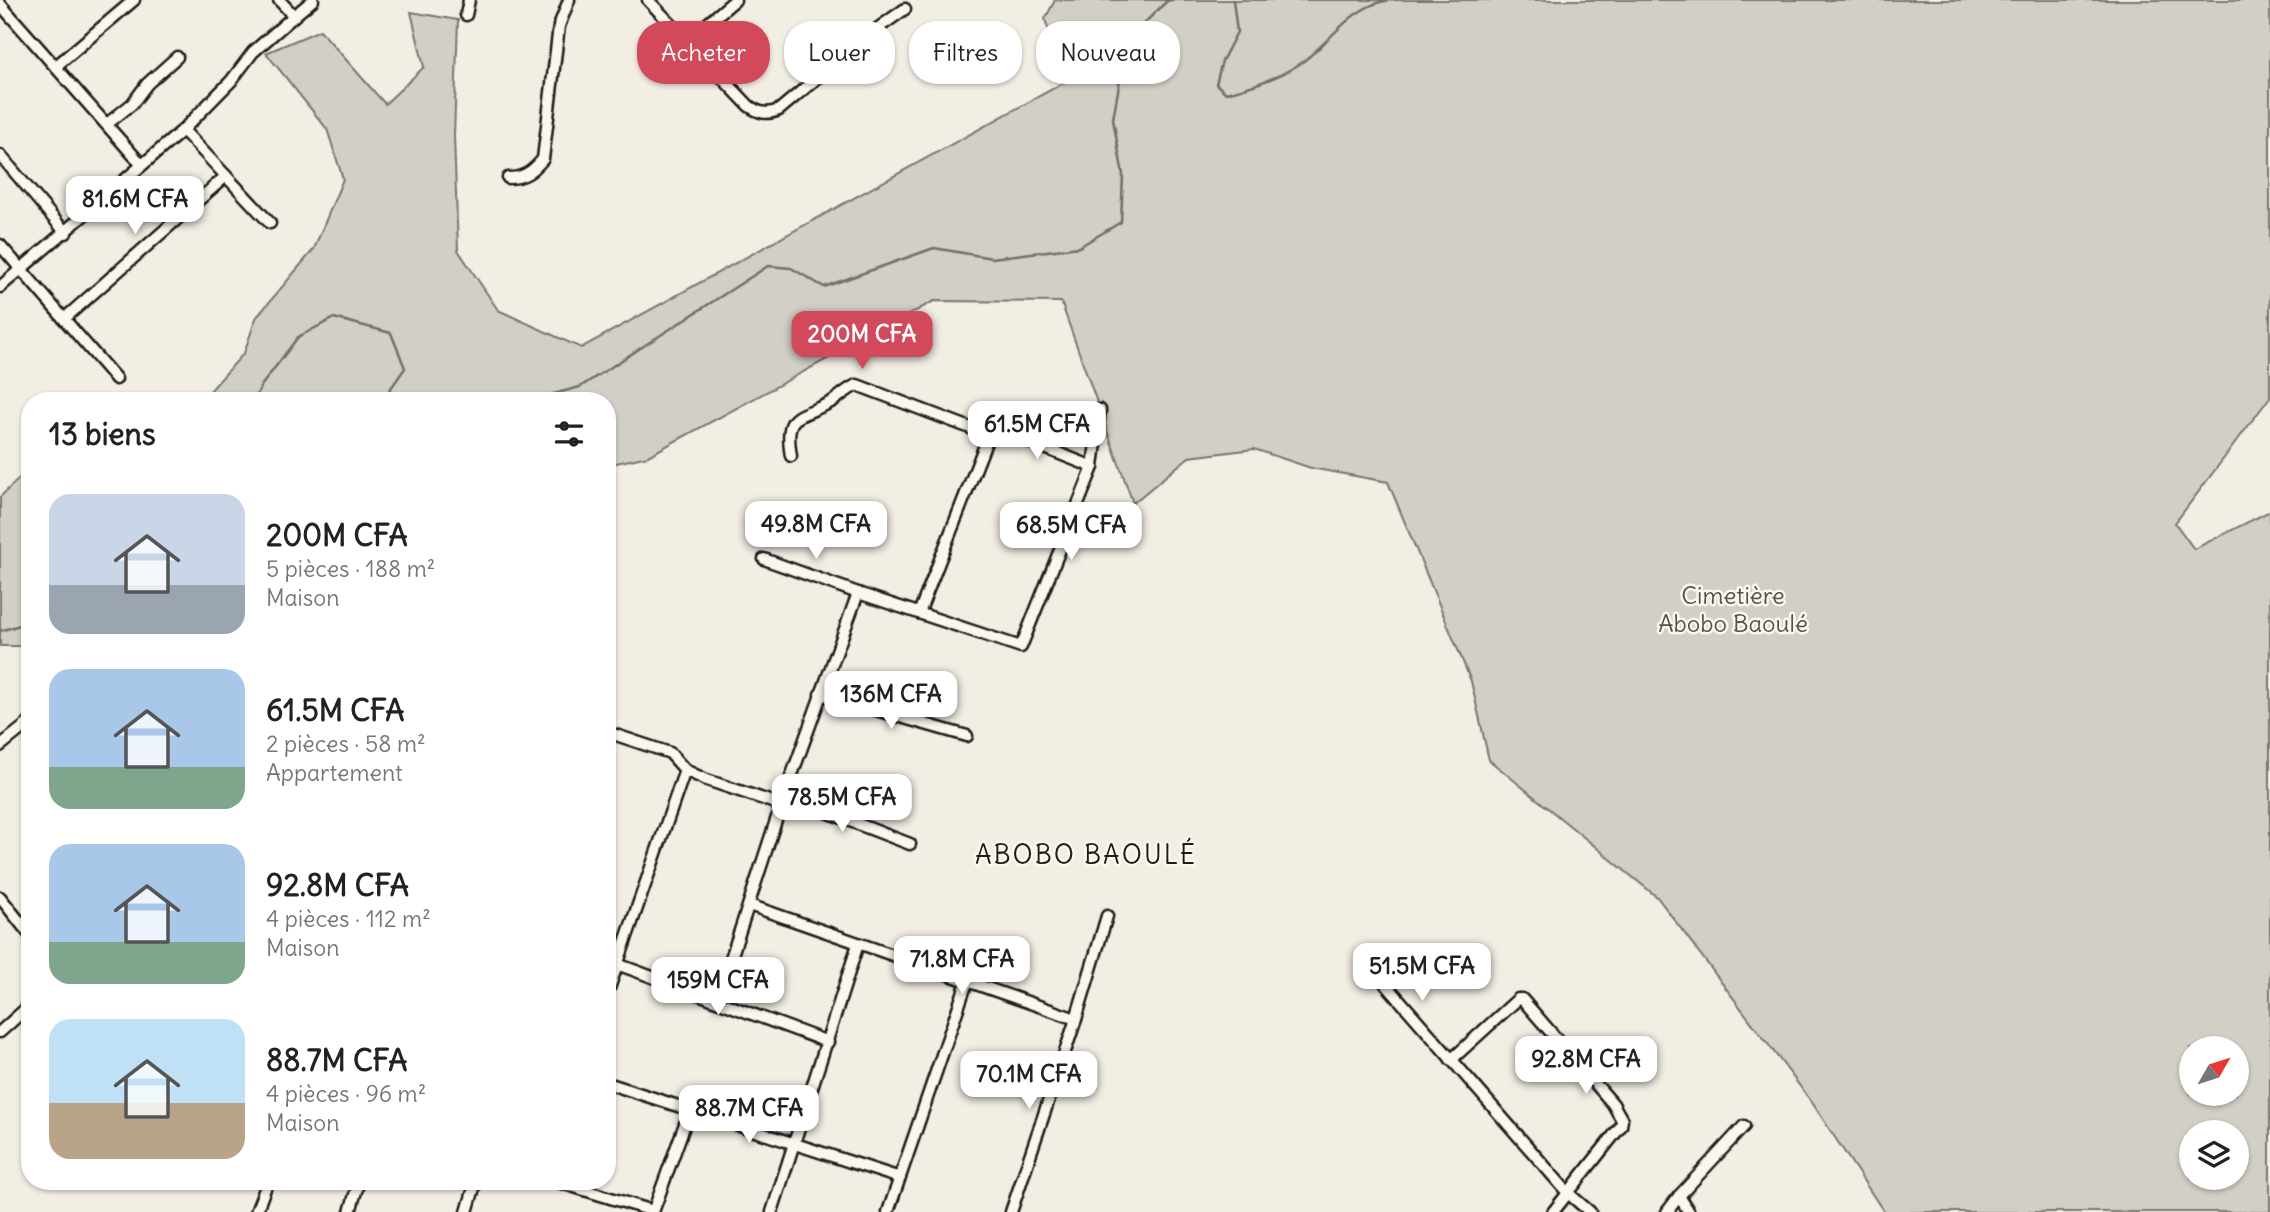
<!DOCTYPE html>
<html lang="fr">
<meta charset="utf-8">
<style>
body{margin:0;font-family:Delius,sans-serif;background:#f6f6f6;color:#222;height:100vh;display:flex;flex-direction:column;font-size:26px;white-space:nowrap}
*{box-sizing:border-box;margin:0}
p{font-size:23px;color:#767676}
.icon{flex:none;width:38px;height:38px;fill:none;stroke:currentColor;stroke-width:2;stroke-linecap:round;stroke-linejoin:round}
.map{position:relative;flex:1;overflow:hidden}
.details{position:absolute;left:21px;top:392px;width:595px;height:798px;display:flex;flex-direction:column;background:#fff;border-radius:28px;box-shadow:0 2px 5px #0004}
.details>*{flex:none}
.top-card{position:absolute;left:637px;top:21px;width:665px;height:63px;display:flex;gap:14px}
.needle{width:46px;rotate:51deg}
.buttons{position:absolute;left:2179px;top:1036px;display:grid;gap:14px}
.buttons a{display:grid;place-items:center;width:70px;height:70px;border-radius:50%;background:#fff;box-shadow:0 2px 5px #0004;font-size:35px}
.price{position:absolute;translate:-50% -60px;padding:0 16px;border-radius:14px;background:#fff;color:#222;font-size:23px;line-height:46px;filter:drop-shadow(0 2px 4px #0008)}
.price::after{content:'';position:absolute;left:50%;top:42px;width:21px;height:16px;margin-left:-10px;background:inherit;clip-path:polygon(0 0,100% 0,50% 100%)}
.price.on{background:#d1495b;color:#fff}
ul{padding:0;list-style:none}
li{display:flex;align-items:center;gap:21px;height:175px;padding:0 28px}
li span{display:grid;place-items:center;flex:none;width:196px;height:140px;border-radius:21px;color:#555}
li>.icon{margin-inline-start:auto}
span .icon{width:84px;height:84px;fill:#fffc;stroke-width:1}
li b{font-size:30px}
h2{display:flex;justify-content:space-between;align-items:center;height:84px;padding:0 28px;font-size:30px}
.pill{padding:0 24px;border-radius:28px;background:#fff;box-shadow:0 2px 5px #0004;font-size:24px;line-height:63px}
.pill.on{background:#d1495b;color:#fff}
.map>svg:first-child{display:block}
.green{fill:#d2cfc6;stroke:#777671;stroke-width:2;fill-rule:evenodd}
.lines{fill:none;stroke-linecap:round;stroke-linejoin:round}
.stream{stroke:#716f6b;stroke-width:2.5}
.minor-casing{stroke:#1c1c1c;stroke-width:15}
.minor{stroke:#fbf7ec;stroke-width:10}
.labels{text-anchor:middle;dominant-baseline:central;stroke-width:5;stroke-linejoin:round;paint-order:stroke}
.park-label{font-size:24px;fill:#53524f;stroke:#fbf7ec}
.neighbourhood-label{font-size:26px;letter-spacing:2px;fill:#1c1c1c;stroke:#fbf7ec}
</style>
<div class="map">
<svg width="2270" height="1212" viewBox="0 0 2270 1212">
<rect width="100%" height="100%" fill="#f2eee4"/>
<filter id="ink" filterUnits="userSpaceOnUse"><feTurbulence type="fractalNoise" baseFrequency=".0143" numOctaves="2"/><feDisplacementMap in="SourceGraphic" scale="14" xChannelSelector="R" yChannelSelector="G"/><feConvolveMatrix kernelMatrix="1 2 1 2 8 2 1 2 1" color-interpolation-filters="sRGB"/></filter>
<g filter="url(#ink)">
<g class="green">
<path d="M 1055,0 L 2270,0 L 2270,397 L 2175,523 L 2194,549 L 2270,511 L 2270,1212 L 1884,1212 L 1811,1101 L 1657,897 L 1489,760 L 1471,681 L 1388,482 L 1311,468 L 1254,449 L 1189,457 L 1133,503 L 1061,302 L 934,301 L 648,456 L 607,465 L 607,401 L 201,401 L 244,353 L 256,318 L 314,249 L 343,179 L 327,129 L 266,53 L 320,30 L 385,104 L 424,67 L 411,12 L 458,20 L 454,136 L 458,250 L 498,310 L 581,348 L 1065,82 L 1045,19 ZM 2191,1048 L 2236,1048 L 2236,1094 L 2191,1094 ZM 2191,1132 L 2236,1132 L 2236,1178 L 2191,1178 Z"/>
<polygon points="30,468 30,646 0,646 0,497"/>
</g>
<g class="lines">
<g class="stream">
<path d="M 1233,0 L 1237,32 L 1222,61 L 1216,84 L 1226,93 C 1250,87 1277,79 1298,65 C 1329,45 1350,5 1390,0"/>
<polyline points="254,401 261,386 298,337 334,318 391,333 405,368 382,401"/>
<polyline points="527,401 580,387 768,266 791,268 824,287 934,248 992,258 1079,247 1121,222 1123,175 1113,119 1127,40 1167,1 1171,0"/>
<polyline points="0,631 30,622"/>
</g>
<g class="minor-casing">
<g id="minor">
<polyline points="279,0 294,16 313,0"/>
<path d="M 648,0 L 749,106 C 759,113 767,115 779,110 L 867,36 L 905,9"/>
<polyline points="0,4 142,165"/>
<polyline points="466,15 469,0"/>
<polyline points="686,42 735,0"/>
<polyline points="56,66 134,0"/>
<polyline points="107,124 132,104 147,84 177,57"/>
<polyline points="183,130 270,223"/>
<polyline points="0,155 66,233"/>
<path d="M 508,178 C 524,178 532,172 543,159 L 559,26 L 569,0"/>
<polyline points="0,245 116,379"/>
<polyline points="0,287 183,130 231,81 253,52 294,16"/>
<polyline points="64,319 226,176"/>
<path d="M 791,456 C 783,409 801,419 833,401 C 841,396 847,389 857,385 L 989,435"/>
<polyline points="764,559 858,593"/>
<polyline points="919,613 992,427 1093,467"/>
<polyline points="820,694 967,736"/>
<polyline points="607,732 670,753 685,770 704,779 781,805"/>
<polyline points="0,746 30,722"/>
<polyline points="785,796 910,844"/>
<polyline points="0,897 30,935"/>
<polyline points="749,905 1076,1019"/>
<polyline points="617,964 828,1042"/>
<polyline points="1370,966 1568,1193 1621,1126 1622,1120 1613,1104 1522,999 1518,999 1451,1060"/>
<polyline points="607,994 685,770"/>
<polyline points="717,1001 781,805 858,593 1021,647 1093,467 1100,410"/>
<polyline points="0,1032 30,1005"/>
<polyline points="607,1083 900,1178"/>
<polyline points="555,1181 653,1211"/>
<polyline points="1679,1196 1689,1212"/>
<polyline points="256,1212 268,1181"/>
<polyline points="350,1212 359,1181"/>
<polyline points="467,1212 476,1181"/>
<polyline points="653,1212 690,1110"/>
<polyline points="772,1212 858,944"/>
<polyline points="888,1212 967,982"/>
<polyline points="1011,1212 1076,1019 1107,916"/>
<polyline points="1553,1212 1568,1193 1590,1212"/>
<polyline points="1667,1212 1679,1196 1744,1126"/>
</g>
</g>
<use href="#minor" class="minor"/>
</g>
</g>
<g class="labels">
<g class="park-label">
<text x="1733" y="595">Cimetière<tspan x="1733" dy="28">Abobo Baoulé</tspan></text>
</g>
<g class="neighbourhood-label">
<text x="1086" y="854">ABOBO BAOULÉ</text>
</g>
</g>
</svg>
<div class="buttons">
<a><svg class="needle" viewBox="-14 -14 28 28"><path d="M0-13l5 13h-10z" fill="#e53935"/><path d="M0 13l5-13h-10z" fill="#767676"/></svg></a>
<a><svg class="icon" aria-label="layers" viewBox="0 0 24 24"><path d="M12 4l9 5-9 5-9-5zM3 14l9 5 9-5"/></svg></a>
</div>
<b class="price" style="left:135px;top:236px">81.6M CFA</b>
<b class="price on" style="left:862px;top:371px">200M CFA</b>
<b class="price" style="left:1037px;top:461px">61.5M CFA</b>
<b class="price" style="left:816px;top:561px">49.8M CFA</b>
<b class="price" style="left:1071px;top:562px">68.5M CFA</b>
<b class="price" style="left:891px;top:731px">136M CFA</b>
<b class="price" style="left:842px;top:834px">78.5M CFA</b>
<b class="price" style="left:962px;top:996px">71.8M CFA</b>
<b class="price" style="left:1422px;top:1003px">51.5M CFA</b>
<b class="price" style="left:718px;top:1017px">159M CFA</b>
<b class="price" style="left:1586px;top:1096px">92.8M CFA</b>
<b class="price" style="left:1029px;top:1111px">70.1M CFA</b>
<b class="price" style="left:749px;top:1145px">88.7M CFA</b>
<div class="top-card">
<a class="pill on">Acheter</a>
<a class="pill">Louer</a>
<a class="pill">Filtres</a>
<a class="pill">Nouveau</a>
</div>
<section class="details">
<h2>13 biens<svg class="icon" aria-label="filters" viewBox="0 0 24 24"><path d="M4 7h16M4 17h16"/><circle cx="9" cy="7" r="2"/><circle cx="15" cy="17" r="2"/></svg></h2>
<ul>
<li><span style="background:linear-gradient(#c9d6e8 65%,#9aa5b1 0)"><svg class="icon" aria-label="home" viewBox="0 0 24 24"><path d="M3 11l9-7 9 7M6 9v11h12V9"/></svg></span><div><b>200M CFA</b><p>5 pièces · 188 m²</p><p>Maison</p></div></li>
<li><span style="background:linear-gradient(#a9c7e8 70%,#7fa58c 0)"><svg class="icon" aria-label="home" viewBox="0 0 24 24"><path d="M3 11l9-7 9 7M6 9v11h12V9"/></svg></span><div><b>61.5M CFA</b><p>2 pièces · 58 m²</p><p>Appartement</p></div></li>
<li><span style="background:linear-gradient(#a9c7e8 70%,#7fa58c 0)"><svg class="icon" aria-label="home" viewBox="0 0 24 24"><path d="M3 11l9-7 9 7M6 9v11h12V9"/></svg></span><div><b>92.8M CFA</b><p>4 pièces · 112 m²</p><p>Maison</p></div></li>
<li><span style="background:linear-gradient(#bfe0f5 60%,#b9a48a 0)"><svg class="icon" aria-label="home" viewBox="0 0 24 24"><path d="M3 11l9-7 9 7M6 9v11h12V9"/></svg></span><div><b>88.7M CFA</b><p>4 pièces · 96 m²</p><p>Maison</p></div></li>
</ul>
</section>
</div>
